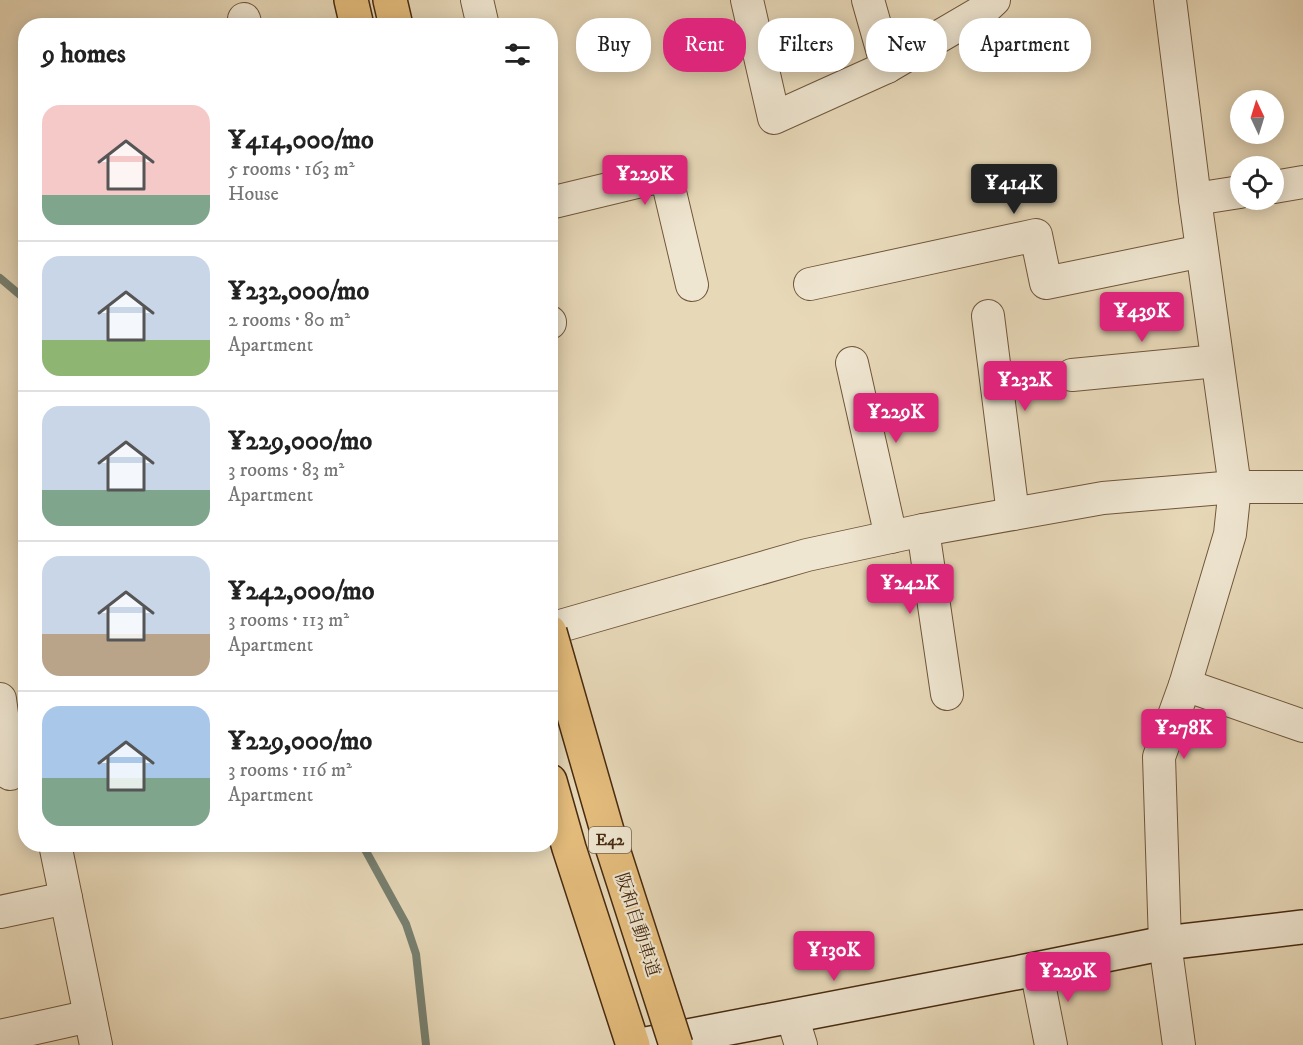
<!DOCTYPE html>
<meta charset="utf-8">
<style>
body{margin:0;font-family:"IM FELL DW Pica","Noto Serif JP",serif;background:#f2f2f2;color:#222;height:100vh;display:flex;flex-direction:column;font-size:22px;white-space:nowrap}
*{box-sizing:border-box;margin:0}
p{font-size:20px;color:#767676}
.icon{flex:none;width:33px;height:33px;fill:none;stroke:currentColor;stroke-width:2;stroke-linecap:round;stroke-linejoin:round}
.map{position:relative;flex:1;overflow:hidden}
.drawer{position:absolute;left:18px;top:18px;width:540px;height:834px;display:flex;flex-direction:column;background:#fff;border-radius:24px;box-shadow:0 3px 15px #0003}
.drawer>*{flex:none}
.banner{position:absolute;left:576px;top:18px;width:570px;height:54px;display:flex;gap:12px}
.needle{width:39px;rotate:356deg}
.buttons{position:absolute;left:1230px;top:90px;display:grid;gap:12px}
.buttons a{display:grid;place-items:center;width:54px;height:54px;border-radius:50%;background:#fff;box-shadow:0 3px 15px #0003;font-size:30px}
.price{position:absolute;translate:-50% -51px;padding:0 14px;border-radius:6px;background:#db2777;color:#fff;font-size:20px;line-height:39px;filter:drop-shadow(0 2px 3px #0008)}
.price::after{content:'';position:absolute;left:50%;top:36px;width:18px;height:14px;margin-left:-9px;background:inherit;clip-path:polygon(0 0,100% 0,50% 100%)}
.price.on{background:#222;color:#fff}
ul{padding:0;list-style:none}
li{display:flex;align-items:center;gap:18px;height:150px;padding:0 24px}
li+li{border-top:2px solid #e0e0e0}
li span{display:grid;place-items:center;flex:none;width:168px;height:120px;border-radius:18px;color:#555}
li>.icon{margin-inline-start:auto}
span .icon{width:72px;height:72px;fill:#fffc;stroke-width:1}
li b{font-size:26px}
h2{display:flex;justify-content:space-between;align-items:center;height:72px;padding:0 24px;font-size:26px}
.pill{padding:0 21px;border-radius:24px;background:#fff;box-shadow:0 3px 15px #0003;font-size:21px;line-height:54px}
.pill.on{background:#db2777;color:#fff}
.map>svg:first-child{display:block}
.lines{fill:none;stroke-linecap:round;stroke-linejoin:round}
.stream{stroke:#778070;stroke-width:8}
.street-casing{stroke:#70563a;stroke-width:34}
.secondary-casing{stroke:#482b10;stroke-width:36}
.highway-casing{stroke:#482b10;stroke-width:36}
.street{stroke:#efe6d1;stroke-width:32}
.secondary{stroke:#efe6d1;stroke-width:33}
.highway{stroke:#e4bc7c;stroke-width:33}
.highway-bridge-casing{stroke:#482b10;stroke-width:36;stroke-linecap:butt}
.highway-bridge{stroke:#e4bc7c;stroke-width:33}
.labels{text-anchor:middle;dominant-baseline:central;stroke-width:4.5;stroke-linejoin:round;paint-order:stroke}
.shield{fill:#efe6d1;stroke:#7a634a;stroke-width:1.5}
.shield-label{font-size:16px;font-weight:bold;fill:#482b10}
.street-label{font-size:18px;fill:#482b10;stroke:#efe6d1}
</style>
<div class="map">
<svg width="1303" height="1045" viewBox="0 0 1303 1045">
<rect width="100%" height="100%" fill="#e7d8b8"/>
<filter id="stains"><feTurbulence type="fractalNoise" baseFrequency=".00333" numOctaves="4"/><feColorMatrix values="0 0 0 0 .2 0 0 0 0 .09 0 0 0 0 .02 0 0 0 .5 -.17"/></filter>
<radialGradient id="worn" r=".72"><stop offset=".6" stop-color="#630" stop-opacity="0"/><stop offset="1" stop-color="#630" stop-opacity=".3"/></radialGradient>
<g class="lines">
<g class="stream">
<polyline points="0,278 26,300"/>
<polyline points="362,844 406,924 416,954 426,1045"/>
</g>
<g class="street-casing">
<g id="street">
<polyline points="477,0 483,26"/>
<polyline points="747,0 774,118 887,67 981,12 994,0"/>
<polyline points="868,0 887,67"/>
<polyline points="1170,0 1195,199 1235,487 1230,534 1185,685 1159,757 1165,943 1179,1045"/>
<polyline points="244,19 246,26"/>
<polyline points="1274,187 1303,182"/>
<polyline points="1195,199 1240,192"/>
<polyline points="550,203 666,175 692,285"/>
<polyline points="810,284 1036,235 1046,283 1202,251"/>
<polyline points="988,316 1013,514"/>
<polyline points="550,322 550,323"/>
<polyline points="852,363 891,537"/>
<polyline points="1072,375 1217,361"/>
<polyline points="923,530 947,694"/>
<polyline points="550,629 807,555 923,530 1103,498 1235,487 1303,487"/>
<polyline points="1185,685 1303,726"/>
<polyline points="0,699 10,774"/>
<polyline points="55,844 96,1045"/>
<polyline points="0,912 66,898"/>
<polyline points="1036,969 1051,1045"/>
<polyline points="792,1016 801,1045"/>
<polyline points="0,1036 90,1016"/>
</g>
</g>
<g class="secondary-casing">
<polyline id="secondary" points="641,1045 1036,969 1165,943 1303,927"/>
</g>
<g class="highway-casing">
<g id="highway">
<polyline points="351,0 357,26"/>
<polyline points="390,0 396,26"/>
<polyline points="550,781 569,848 633,1045"/>
</g>
</g>
<use href="#street" class="street"/>
<use href="#secondary" class="secondary"/>
<use href="#highway" class="highway"/>
<g class="highway-bridge-casing">
<polyline id="highway-bridge" points="550,632 608,834 676,1045"/>
</g>
<use href="#highway-bridge" class="highway-bridge"/>
</g>
<g class="labels">
<rect class="shield" x="589" y="827" width="42" height="26" rx="4.5"/>
<g class="shield-label">
<text x="610" y="840">E42</text>
</g>
<g class="street-label">
<text transform="translate(637 925) rotate(72)">阪和自動車道</text>
</g>
</g>
<rect width="100%" height="100%" filter="url(#stains)"/>
<rect width="100%" height="100%" fill="url(#worn)"/>
</svg>
<div class="buttons">
<a><svg class="needle" viewBox="-14 -14 28 28"><path d="M0-13l5 13h-10z" fill="#e53935"/><path d="M0 13l5-13h-10z" fill="#767676"/></svg></a>
<a><svg class="icon" aria-label="locate" viewBox="0 0 24 24"><circle cx="12" cy="12" r="6"/><path d="M12 2v4M12 18v4M2 12h4M18 12h4"/></svg></a>
</div>
<b class="price" style="left:645px;top:206px">¥229K</b>
<b class="price on" style="left:1014px;top:215px">¥414K</b>
<b class="price" style="left:1142px;top:343px">¥439K</b>
<b class="price" style="left:1025px;top:412px">¥232K</b>
<b class="price" style="left:896px;top:444px">¥229K</b>
<b class="price" style="left:910px;top:615px">¥242K</b>
<b class="price" style="left:1184px;top:760px">¥278K</b>
<b class="price" style="left:834px;top:982px">¥130K</b>
<b class="price" style="left:1068px;top:1003px">¥229K</b>
<div class="banner">
<a class="pill">Buy</a>
<a class="pill on">Rent</a>
<a class="pill">Filters</a>
<a class="pill">New</a>
<a class="pill">Apartment</a>
</div>
<section class="drawer">
<h2>9 homes<svg class="icon" aria-label="filters" viewBox="0 0 24 24"><path d="M4 7h16M4 17h16"/><circle cx="9" cy="7" r="2"/><circle cx="15" cy="17" r="2"/></svg></h2>
<ul>
<li><span style="background:linear-gradient(#f6c9c9 75%,#7fa58c 0)"><svg class="icon" aria-label="home" viewBox="0 0 24 24"><path d="M3 11l9-7 9 7M6 9v11h12V9"/></svg></span><div><b>¥414,000/mo</b><p>5 rooms · 163 m²</p><p>House</p></div></li>
<li><span style="background:linear-gradient(#c9d6e8 70%,#8fb573 0)"><svg class="icon" aria-label="home" viewBox="0 0 24 24"><path d="M3 11l9-7 9 7M6 9v11h12V9"/></svg></span><div><b>¥232,000/mo</b><p>2 rooms · 80 m²</p><p>Apartment</p></div></li>
<li><span style="background:linear-gradient(#c9d6e8 70%,#7fa58c 0)"><svg class="icon" aria-label="home" viewBox="0 0 24 24"><path d="M3 11l9-7 9 7M6 9v11h12V9"/></svg></span><div><b>¥229,000/mo</b><p>3 rooms · 83 m²</p><p>Apartment</p></div></li>
<li><span style="background:linear-gradient(#c9d6e8 65%,#b9a48a 0)"><svg class="icon" aria-label="home" viewBox="0 0 24 24"><path d="M3 11l9-7 9 7M6 9v11h12V9"/></svg></span><div><b>¥242,000/mo</b><p>3 rooms · 113 m²</p><p>Apartment</p></div></li>
<li><span style="background:linear-gradient(#a9c7e8 60%,#7fa58c 0)"><svg class="icon" aria-label="home" viewBox="0 0 24 24"><path d="M3 11l9-7 9 7M6 9v11h12V9"/></svg></span><div><b>¥229,000/mo</b><p>3 rooms · 116 m²</p><p>Apartment</p></div></li>
</ul>
</section>
</div>
